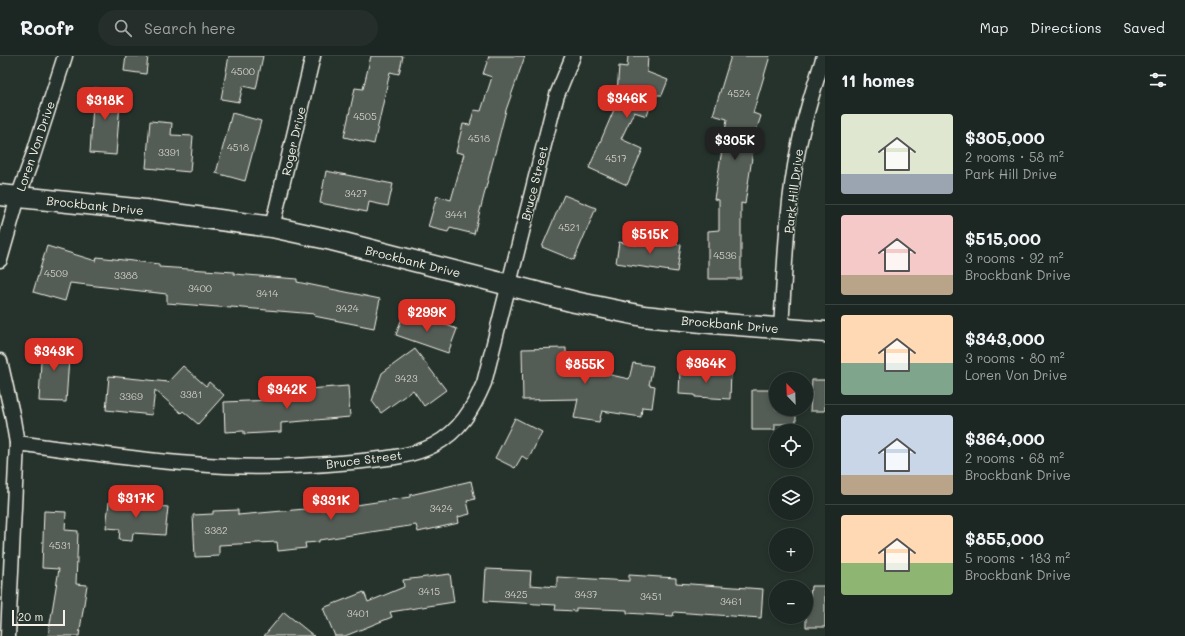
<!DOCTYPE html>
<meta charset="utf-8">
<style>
body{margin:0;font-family:Mali,sans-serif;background:#252e2a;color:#f1f3f6;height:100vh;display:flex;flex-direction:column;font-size:15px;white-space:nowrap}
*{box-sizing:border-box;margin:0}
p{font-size:13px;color:#a0a5a5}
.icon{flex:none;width:22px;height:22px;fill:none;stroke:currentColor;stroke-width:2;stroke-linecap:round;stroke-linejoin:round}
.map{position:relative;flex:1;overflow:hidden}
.details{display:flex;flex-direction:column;background:#1c2622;width:360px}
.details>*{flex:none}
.needle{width:26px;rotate:337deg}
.controls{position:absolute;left:769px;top:316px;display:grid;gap:8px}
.controls a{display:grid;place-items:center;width:44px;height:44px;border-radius:50%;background:#1c2622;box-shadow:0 2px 6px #0003,0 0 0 1px #3a4340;font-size:20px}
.scale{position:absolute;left:12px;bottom:10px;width:53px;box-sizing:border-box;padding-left:4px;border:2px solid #f4f1e8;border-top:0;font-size:11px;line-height:14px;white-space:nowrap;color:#f4f1e8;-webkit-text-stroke:3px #26332d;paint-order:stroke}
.price{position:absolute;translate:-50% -34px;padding:0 9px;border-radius:8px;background:#d93025;color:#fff;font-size:13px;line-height:26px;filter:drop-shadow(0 1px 2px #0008)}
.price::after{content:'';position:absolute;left:50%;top:24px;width:12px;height:9px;margin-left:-6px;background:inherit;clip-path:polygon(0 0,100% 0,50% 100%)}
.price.selected{background:#222;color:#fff}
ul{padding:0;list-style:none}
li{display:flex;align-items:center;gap:12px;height:100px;padding:0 16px}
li+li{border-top:1px solid #3a4340}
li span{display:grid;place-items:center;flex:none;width:112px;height:80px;border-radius:4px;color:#555}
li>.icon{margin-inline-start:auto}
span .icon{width:48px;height:48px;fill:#fffc;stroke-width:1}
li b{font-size:17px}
h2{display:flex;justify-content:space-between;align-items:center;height:48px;padding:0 16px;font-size:17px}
header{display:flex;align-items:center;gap:24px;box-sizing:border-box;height:56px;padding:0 20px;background:#1c2622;border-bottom:1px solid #3a4340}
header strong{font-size:19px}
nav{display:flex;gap:22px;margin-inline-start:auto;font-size:14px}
.search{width:280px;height:36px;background:#252e2a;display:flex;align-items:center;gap:10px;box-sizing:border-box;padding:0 14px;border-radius:22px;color:#a0a5a5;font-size:15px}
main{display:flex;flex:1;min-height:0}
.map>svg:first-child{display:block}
.building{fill:#525c55;stroke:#f4f1e8}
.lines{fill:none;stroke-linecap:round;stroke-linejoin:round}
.street-casing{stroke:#f4f1e8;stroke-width:17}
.secondary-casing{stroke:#f4f1e8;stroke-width:23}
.street{stroke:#26332d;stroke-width:14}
.secondary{stroke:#26332d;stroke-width:20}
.labels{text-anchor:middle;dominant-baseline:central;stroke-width:3;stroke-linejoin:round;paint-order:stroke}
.number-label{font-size:10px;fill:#ccccc3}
.street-label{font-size:12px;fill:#f4f1e8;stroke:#26332d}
</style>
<header>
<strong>Roofr</strong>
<div class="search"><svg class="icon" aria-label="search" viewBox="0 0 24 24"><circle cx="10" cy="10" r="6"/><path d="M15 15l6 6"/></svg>Search here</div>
<nav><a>Map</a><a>Directions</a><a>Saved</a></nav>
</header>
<main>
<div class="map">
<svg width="825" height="580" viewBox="0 0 825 580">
<rect width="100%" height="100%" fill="#26332d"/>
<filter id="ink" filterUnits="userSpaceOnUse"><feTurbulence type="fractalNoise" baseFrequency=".025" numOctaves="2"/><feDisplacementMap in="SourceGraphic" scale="8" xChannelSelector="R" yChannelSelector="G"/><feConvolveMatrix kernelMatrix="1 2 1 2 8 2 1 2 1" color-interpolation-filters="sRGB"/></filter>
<g filter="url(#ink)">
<g class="building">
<polygon points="126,0 148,0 146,18 124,15"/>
<polygon points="229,0 263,0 256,33 243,30 239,46 221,43"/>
<polygon points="371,0 403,0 399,18 390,16 374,88 344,81 355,32 363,33"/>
<polygon points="489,0 525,0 506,54 474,178 450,172 448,176 428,171 437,140 451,144 464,98 456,96 463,68 470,69 474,54 481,55 492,21 483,18"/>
<polygon points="628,0 648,0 647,16 668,24 662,39 654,39 647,60 634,56 621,83 643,93 627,129 589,112 616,49 613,48 617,38 619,10 627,11"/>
<polygon points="731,0 770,0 753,57 761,60 756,75 745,148 741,147 741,223 708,223 708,175 719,174 719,144 714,143 727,63 713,59"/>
<polygon points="94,32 121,34 116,99 90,97"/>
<polygon points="232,57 261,65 245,125 216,117"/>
<polygon points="150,65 172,67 171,79 193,80 190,116 146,112"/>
<polygon points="326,115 393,128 388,150 369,146 367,156 320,147"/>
<polygon points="564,139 596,152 574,204 542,191"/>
<polygon points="638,183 681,189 677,216 616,207 619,186 637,189"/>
<polygon points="47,190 96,205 97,201 159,208 159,211 234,216 234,218 297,223 297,226 380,243 374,272 314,260 315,258 231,251 231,252 167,247 167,238 70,227 65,245 33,236"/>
<polygon points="403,259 420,265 422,260 457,273 448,297 396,279"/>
<polygon points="42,285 70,287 66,346 39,345"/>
<polygon points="566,292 566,309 629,323 633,307 653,310 649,329 655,330 652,352 642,351 641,361 602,355 599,366 574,362 578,343 523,344 522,293"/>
<polygon points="415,293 446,334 424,350 413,334 381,357 372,345 382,317"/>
<polygon points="183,310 206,330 209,326 224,339 198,368 183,355 181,357 155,334 152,359 106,354 109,320 168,326"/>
<polygon points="680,314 731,316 730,343 695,341 695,339 679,338"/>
<polygon points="812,324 825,324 825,355 810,355"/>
<polygon points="348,330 350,361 281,367 281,376 244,378 244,375 225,376 224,346 296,343 295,334"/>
<polygon points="752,334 776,334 776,353 796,353 796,368 775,368 775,374 752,374"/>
<polygon points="515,362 542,376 528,404 522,400 515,412 495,402"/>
<polygon points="471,425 475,443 467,445 470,458 458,461 459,467 418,476 416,469 319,484 319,486 305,487 306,492 278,495 277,486 219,489 219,500 195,501 193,459 213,458 213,455 238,454 238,459 316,452 316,455 410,441 410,439"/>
<polygon points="123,441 135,442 135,448 168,451 165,479 133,477 132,485 119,484 120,473 106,472 109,446 122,447"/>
<polygon points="44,455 66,456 65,474 78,475 76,528 87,529 79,580 48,580 59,513 42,512"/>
<polygon points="486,513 531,515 530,529 557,531 557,521 629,525 629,519 676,522 676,527 763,533 761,562 674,556 673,560 627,557 627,554 576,552 576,555 555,554 556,549 484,545"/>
<polygon points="450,518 454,546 390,556 392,561 345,580 335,580 323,552 364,536 368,546 404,531 403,524"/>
<polygon points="811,530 825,530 825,571 806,571 806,544 810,544"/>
<polygon points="284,556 314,580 264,580"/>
</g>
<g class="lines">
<g class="street-casing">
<g id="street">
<polyline points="272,171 313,0"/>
<polyline points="0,204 18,141 33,100 65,0"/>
<path d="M 781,272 C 785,213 786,152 798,94 C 804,62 814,31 824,0"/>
<polyline points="0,305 12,358 17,387 8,580"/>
<path d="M 17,387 C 86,396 155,407 225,410 C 267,412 309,410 352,406 C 379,403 409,402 434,389 C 460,375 473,353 484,327 L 552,57 L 557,39 L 573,0"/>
</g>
</g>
<g class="secondary-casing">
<polyline id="secondary" points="0,139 145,154 272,171 332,184 575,246 643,260 712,267 825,276"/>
</g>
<use href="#street" class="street"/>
<use href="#secondary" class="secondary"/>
</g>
</g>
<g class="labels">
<g class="number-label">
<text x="243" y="15">4500</text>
<text x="739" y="37">4524</text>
<text x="365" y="60">4505</text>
<text x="479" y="82">4518</text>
<text x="238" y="91">4518</text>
<text x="169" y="96">3391</text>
<text x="616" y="102">4517</text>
<text x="356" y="137">3427</text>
<text x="456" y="158">3441</text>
<text x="569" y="171">4521</text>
<text x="725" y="199">4536</text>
<text x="56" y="217">4509</text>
<text x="126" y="219">3388</text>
<text x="200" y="232">3400</text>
<text x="267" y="237">3414</text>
<text x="347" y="252">3424</text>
<text x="406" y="322">3423</text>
<text x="191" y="338">3381</text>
<text x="131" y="340">3369</text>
<text x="441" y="452">3424</text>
<text x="216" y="474">3382</text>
<text x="60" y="489">4531</text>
<text x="429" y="535">3415</text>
<text x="516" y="538">3425</text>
<text x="586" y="538">3437</text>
<text x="651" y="540">3451</text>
<text x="731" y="545">3461</text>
<text x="358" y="557">3401</text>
</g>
<g class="street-label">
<text transform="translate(293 85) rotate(-77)">Roger Drive</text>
<text transform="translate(35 90) rotate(-71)">Loren Von Drive</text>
<text transform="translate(534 127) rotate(-76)">Bruce Street</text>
<text transform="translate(793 135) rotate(-83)">Park Hill Drive</text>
<text transform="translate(95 149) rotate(6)">Brockbank Drive</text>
<text transform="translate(413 205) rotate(14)">Brockbank Drive</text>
<text transform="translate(730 268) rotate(5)">Brockbank Drive</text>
<text transform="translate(364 403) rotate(-7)">Bruce Street</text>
</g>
</g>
</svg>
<div class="controls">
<a><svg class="needle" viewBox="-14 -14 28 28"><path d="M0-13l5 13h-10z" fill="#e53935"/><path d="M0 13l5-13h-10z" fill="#a0a5a5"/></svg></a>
<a><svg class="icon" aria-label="locate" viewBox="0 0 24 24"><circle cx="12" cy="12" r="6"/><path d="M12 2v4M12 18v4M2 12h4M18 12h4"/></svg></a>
<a><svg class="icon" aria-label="layers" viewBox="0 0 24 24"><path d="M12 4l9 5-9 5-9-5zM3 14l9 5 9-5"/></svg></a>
<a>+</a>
<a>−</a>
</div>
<div class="scale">20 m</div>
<b class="price" style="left:627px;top:63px">$346K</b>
<b class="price" style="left:105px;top:65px">$318K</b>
<b class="price selected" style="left:735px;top:105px">$305K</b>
<b class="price" style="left:650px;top:199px">$515K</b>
<b class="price" style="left:427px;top:277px">$299K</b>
<b class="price" style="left:54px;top:316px">$343K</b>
<b class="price" style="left:706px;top:328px">$364K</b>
<b class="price" style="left:585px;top:329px">$855K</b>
<b class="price" style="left:287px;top:354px">$342K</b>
<b class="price" style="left:136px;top:463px">$317K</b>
<b class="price" style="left:331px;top:465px">$331K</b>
</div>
<section class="details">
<h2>11 homes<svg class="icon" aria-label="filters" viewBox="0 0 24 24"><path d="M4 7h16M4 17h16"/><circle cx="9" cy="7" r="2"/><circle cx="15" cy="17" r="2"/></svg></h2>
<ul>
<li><span style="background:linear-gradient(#dfe7d0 75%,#9aa5b1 0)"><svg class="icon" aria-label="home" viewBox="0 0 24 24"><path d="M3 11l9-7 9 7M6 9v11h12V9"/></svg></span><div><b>$305,000</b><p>2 rooms · 58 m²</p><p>Park Hill Drive</p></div></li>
<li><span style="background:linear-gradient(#f6c9c9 75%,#b9a48a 0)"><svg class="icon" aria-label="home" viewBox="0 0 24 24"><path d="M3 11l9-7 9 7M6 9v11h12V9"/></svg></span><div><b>$515,000</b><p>3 rooms · 92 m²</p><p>Brockbank Drive</p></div></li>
<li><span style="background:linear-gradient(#ffd9b3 60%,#7fa58c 0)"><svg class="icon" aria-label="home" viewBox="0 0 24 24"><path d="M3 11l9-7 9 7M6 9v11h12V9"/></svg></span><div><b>$343,000</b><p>3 rooms · 80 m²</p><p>Loren Von Drive</p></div></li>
<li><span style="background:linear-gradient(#c9d6e8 75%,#b9a48a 0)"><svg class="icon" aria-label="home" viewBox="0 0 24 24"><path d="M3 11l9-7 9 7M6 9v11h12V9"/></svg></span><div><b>$364,000</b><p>2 rooms · 68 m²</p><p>Brockbank Drive</p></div></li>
<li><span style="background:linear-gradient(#ffd9b3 60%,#8fb573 0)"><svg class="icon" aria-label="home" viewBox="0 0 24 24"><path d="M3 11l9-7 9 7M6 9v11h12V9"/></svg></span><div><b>$855,000</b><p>5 rooms · 183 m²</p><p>Brockbank Drive</p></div></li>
</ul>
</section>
</main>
